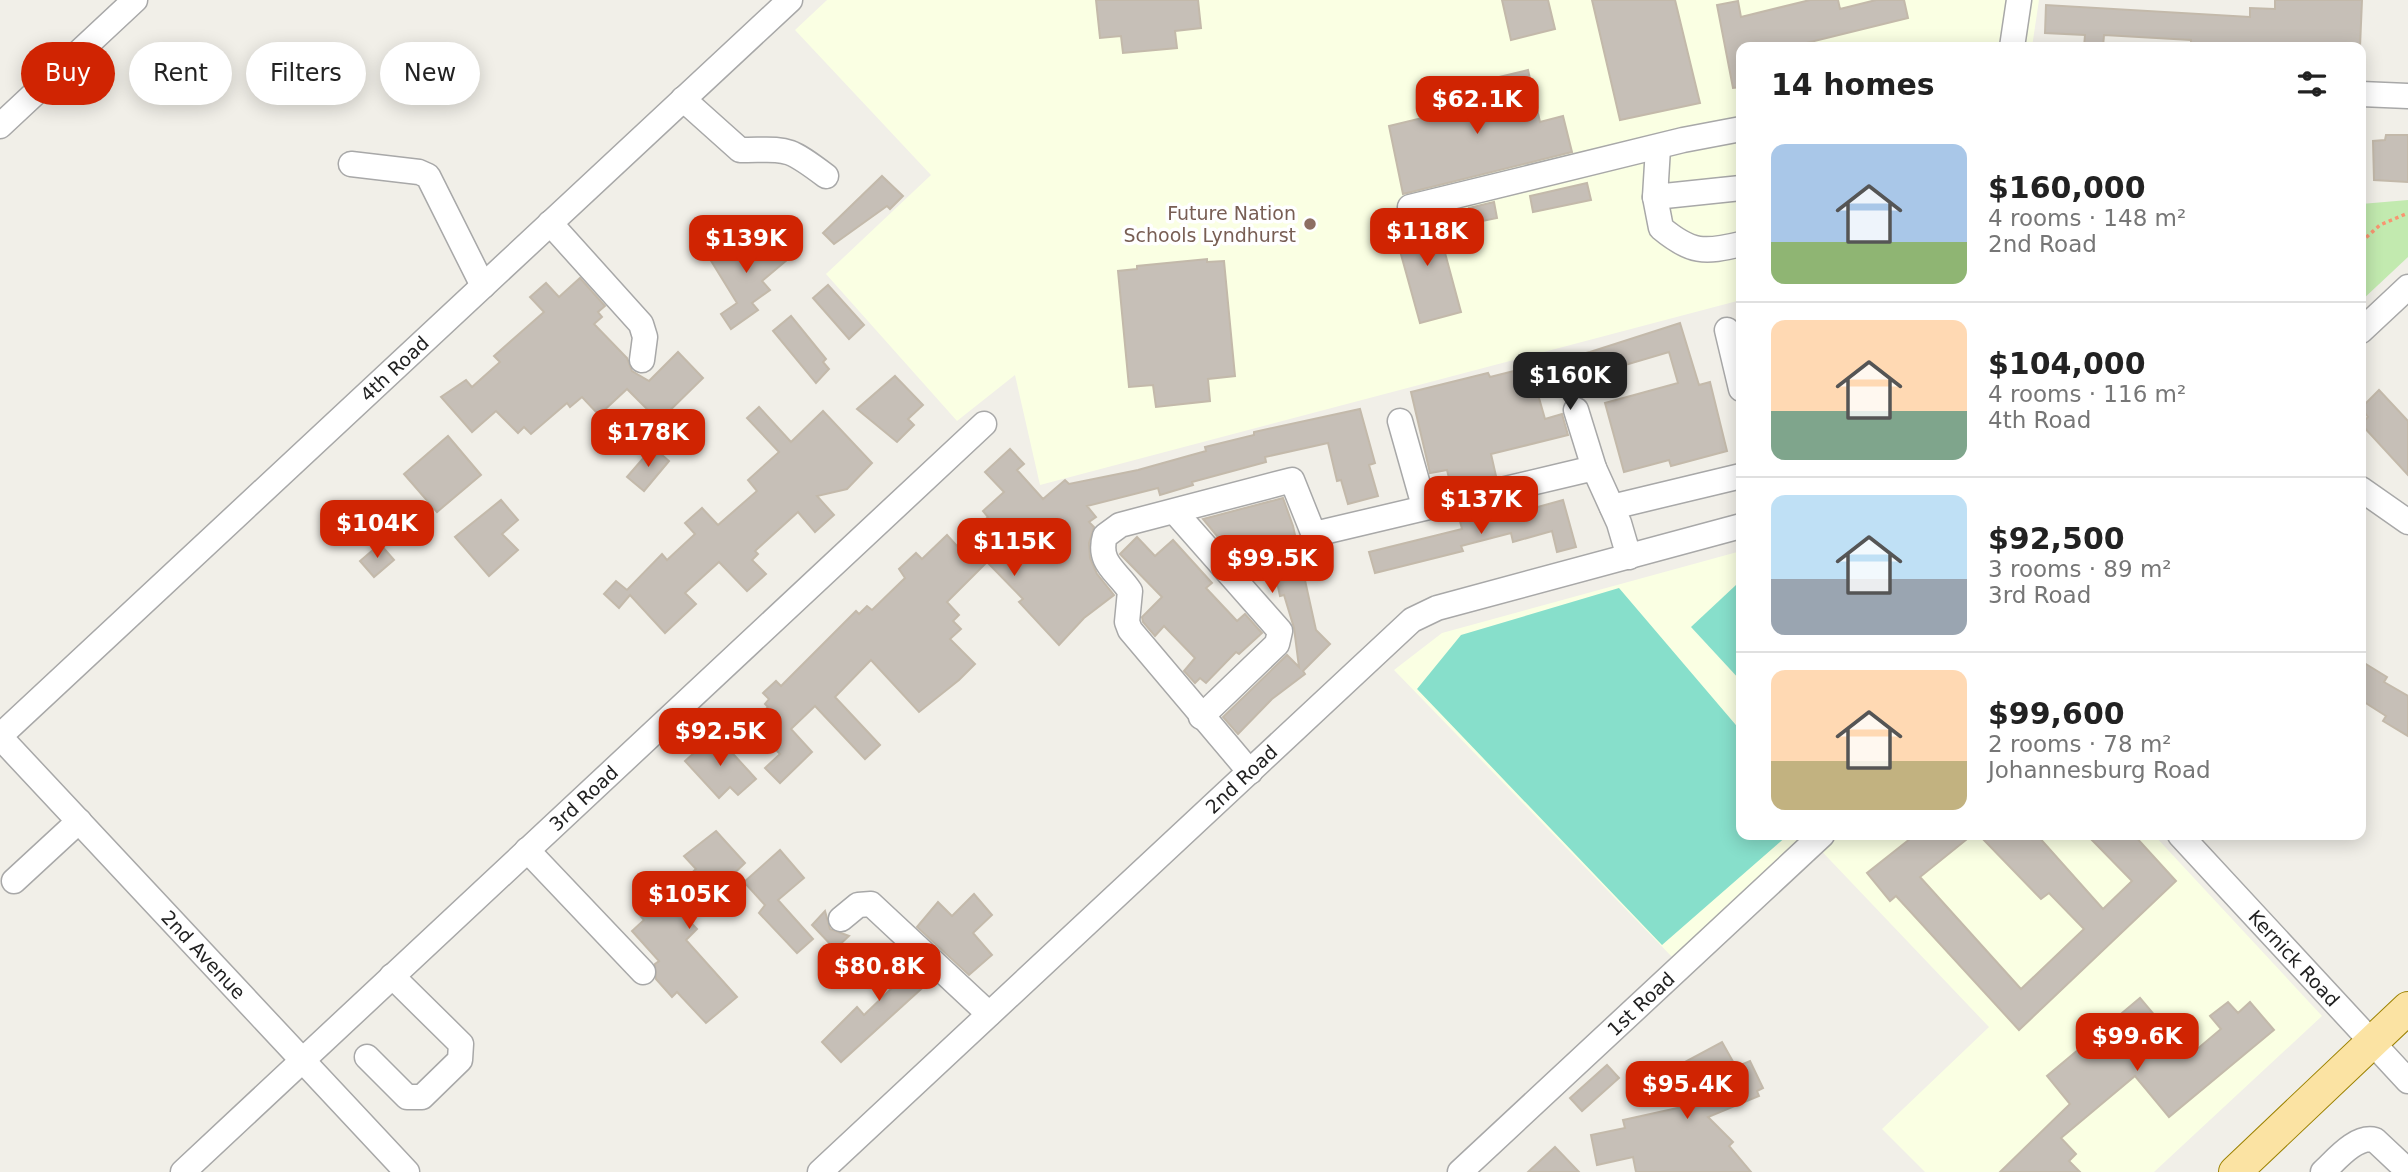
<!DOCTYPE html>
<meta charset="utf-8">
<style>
body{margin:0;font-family:"DejaVu Sans",sans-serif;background:#f2f2f2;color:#222;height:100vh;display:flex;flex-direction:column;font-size:26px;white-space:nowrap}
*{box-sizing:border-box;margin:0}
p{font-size:23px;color:#767676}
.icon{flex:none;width:38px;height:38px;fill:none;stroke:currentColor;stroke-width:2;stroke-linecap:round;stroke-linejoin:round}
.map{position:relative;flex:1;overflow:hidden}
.drawer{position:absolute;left:1736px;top:42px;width:630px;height:798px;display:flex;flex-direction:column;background:#fff;border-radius:14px;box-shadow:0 4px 18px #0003}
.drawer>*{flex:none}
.hud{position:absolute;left:21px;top:42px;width:665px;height:63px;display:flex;gap:14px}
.price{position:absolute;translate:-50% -60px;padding:0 16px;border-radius:14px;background:#d02402;color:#fff;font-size:23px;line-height:46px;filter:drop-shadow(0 2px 4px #0008)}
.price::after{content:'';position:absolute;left:50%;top:42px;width:21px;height:16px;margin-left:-10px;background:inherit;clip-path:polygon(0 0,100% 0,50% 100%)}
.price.current{background:#222;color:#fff}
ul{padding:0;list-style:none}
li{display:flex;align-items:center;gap:21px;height:175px;padding:0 35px}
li+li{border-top:2px solid #e0e0e0}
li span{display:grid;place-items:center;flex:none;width:196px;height:140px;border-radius:14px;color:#555}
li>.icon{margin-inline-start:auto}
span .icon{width:84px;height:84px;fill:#fffc;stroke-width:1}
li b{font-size:30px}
h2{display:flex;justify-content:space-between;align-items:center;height:84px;padding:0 35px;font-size:30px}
.pill{padding:0 24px;border-radius:32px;background:#fff;box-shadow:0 4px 18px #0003;font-size:24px;line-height:63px}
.pill.current{background:#d02402;color:#fff}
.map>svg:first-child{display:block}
.education{fill:#faffe3}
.grass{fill:#c2eaaf}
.pitch{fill:#87dfcb}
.building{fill:#c6bfb7;stroke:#c3b9aa;stroke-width:2}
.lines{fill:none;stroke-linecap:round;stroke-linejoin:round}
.minor-casing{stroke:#a8a8a8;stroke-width:27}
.major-casing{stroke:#9c8201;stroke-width:34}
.path{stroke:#f99571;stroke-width:3.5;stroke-dasharray:3.5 3.5;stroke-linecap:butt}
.minor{stroke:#fff;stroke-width:24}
.major{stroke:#fbe3a3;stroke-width:32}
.education-dot{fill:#8d6e63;stroke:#fff;stroke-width:2.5}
.labels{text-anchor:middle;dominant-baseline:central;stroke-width:7;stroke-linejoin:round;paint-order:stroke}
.education-label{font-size:19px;fill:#785e54;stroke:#fff;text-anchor:end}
.street-label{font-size:19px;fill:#212121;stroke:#fff}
</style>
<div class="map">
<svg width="2408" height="1172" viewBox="0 0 2408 1172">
<rect width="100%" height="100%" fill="#f1efe8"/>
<g class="education">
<polygon points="827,0 2039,0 2032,47 1741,47 1741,300 1040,485 1015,375 957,421 826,274 931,175 795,30"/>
<polygon points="1741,551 1741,835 2154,835 2322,1016 2154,1172 1925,1172 1882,1129 1989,1027 1811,840 1675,960 1394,670 1442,633"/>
</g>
<polygon class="grass" points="2408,200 2408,257 2361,301 2361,204"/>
<g class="pitch">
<polygon points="1736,585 1741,590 1741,681 1691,627"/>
<polygon points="1619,588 1741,731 1741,835 1788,835 1662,945 1417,689 1461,635"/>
</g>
<g class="building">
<polygon points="1096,0 1198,0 1201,28 1175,31 1177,48 1123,53 1121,36 1100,38"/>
<polygon points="1502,0 1548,0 1555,29 1511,40"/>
<polygon points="1592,0 1675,0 1700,103 1620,120"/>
<polygon points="1810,0 1838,0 1840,9 1876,0 1904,0 1908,18 1790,47 1741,47 1741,87 1733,88 1717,5 1738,1 1741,17"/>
<polygon points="2275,0 2362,0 2360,47 2191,47 2191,40 2104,35 2103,47 2084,47 2085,35 2045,33 2046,5 2250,17 2250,8 2275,9"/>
<polygon points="1528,70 1540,122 1563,116 1572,152 1403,194 1389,126 1439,114 1436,102 1491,89 1490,83 1496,82 1495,78"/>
<polygon points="2386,135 2408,135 2408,182 2374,180 2373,141 2385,140"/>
<polygon points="882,176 903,196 890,209 887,206 834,244 823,233"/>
<polygon points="1587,183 1591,200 1533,212 1530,196"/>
<polygon points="1494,202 1497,218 1472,223 1469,208"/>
<polygon points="1435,216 1461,312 1420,323 1392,222"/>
<polygon points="768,233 788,259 762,281 770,290 752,303 758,310 731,329 721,314 737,303 705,251 722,241 732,259"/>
<polygon points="1207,259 1207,262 1224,261 1235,376 1208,379 1210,401 1156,407 1153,385 1129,387 1118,271 1137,269 1137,266"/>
<polygon points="580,278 605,306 598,312 602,317 594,324 627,358 632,371 649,381 678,352 703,378 659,421 627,389 599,415 582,397 570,407 567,403 531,434 524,427 518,433 496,411 472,432 441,397 466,380 472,387 500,362 494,356 544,312 530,297 546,283 559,297"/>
<polygon points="828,285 864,325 849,339 813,298"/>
<polygon points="791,316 826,359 823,362 829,369 816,383 773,331"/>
<polygon points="1680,323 1699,385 1710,382 1727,451 1671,466 1669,460 1624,472 1605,403 1678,383 1669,352 1537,391 1545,419 1562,414 1568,435 1491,454 1496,476 1451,486 1447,470 1430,473 1411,392 1488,373 1490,377 1526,368 1525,364 1545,359 1546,363 1590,352"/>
<polygon points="895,376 923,405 908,419 914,425 897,442 857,409"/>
<polygon points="2379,390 2408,421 2408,475 2361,424 2368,417 2361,408"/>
<polygon points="759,407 791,442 823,411 872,463 847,489 817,496 834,515 815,532 798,512 755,551 758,554 752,560 766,574 747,591 719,562 685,593 696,604 665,633 630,595 619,608 604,594 616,581 627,590 662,554 667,560 695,534 685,523 702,508 718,525 757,491 748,480 779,452 747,418"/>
<polygon points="1360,409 1375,463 1369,465 1378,496 1348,504 1341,480 1337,481 1328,443 1265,457 1266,462 1192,482 1193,485 1160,495 1158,488 1087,506 1096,517 1089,522 1094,527 1089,543 1090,558 1097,574 1114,595 1084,618 1059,645 1019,602 1023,599 987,562 947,602 959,615 953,621 961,629 950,639 975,664 959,680 919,712 871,660 835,697 880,745 865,759 815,706 791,729 812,752 780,783 765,768 780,754 750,724 768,707 765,704 769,699 763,693 776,681 781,686 856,611 859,614 867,606 872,610 905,578 899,569 916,553 922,559 947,535 957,546 988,517 983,511 1004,492 985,472 1010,449 1024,464 1017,470 1043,499 1065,480 1069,484 1138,470 1206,451 1205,447 1254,435 1254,432"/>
<polygon points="448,436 481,475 437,512 404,474"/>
<polygon points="653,447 669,461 644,491 627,477"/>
<polygon points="1283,498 1293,526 1316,630 1330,644 1303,671 1305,674 1272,699 1238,734 1223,717 1287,655 1299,667 1294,628 1284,595 1280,596 1270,550 1236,559 1203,519"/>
<polygon points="501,500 518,520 502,534 518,550 489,576 455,537"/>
<polygon points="1563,500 1576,547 1557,552 1552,531 1513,542 1511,533 1461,546 1463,551 1375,573 1369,552 1462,529 1460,521 1508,509 1509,515"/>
<polygon points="1137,537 1155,556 1173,540 1212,583 1206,588 1237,621 1245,614 1262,633 1239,654 1236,652 1206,683 1200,678 1195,683 1184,671 1195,658 1164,626 1155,636 1143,622 1142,617 1162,597 1120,554"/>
<polygon points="380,544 394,560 374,577 360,561"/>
<polygon points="2361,661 2387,677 2384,682 2408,696 2408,736 2383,721 2386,716 2361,700"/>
<polygon points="715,734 756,779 738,795 730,787 719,798 685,761"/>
<polygon points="716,831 745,863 716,891 710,884 680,911 697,929 686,940 737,997 706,1023 677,992 672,997 656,979 655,964 659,961 632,931 644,920 638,913 653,900 656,905 696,869 684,856"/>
<polygon points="1915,835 1972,835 1920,877 2021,989 2084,929 2049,893 2041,899 1979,835 2037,835 2103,909 2132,881 2087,835 2134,835 2176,881 2019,1030 1896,896 1890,901 1867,873"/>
<polygon points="780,850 804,878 778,900 813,939 797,953 759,913 765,905 744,882"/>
<polygon points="974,894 992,915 973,933 992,955 969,975 917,927 938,902 952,916"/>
<polygon points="825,911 830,929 849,936 835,949 812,925"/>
<polygon points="894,946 931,980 841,1062 822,1042 857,1007 864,1015 891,989 871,966"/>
<polygon points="2140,998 2189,1056 2221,1029 2210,1016 2228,1002 2238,1013 2250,1002 2274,1030 2169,1117 2135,1076 2061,1138 2076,1154 2069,1161 2080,1172 2000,1172 2070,1104 2047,1076"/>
<polygon points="1722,1042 1736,1067 1750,1061 1763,1088 1757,1091 1759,1096 1708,1117 1733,1142 1729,1146 1751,1172 1636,1172 1633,1157 1597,1165 1591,1135 1625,1128 1623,1120 1691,1105 1672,1069"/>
<polygon points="1607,1065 1619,1078 1582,1111 1570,1098"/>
<polygon points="1555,1147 1579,1172 1528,1172"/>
</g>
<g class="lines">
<g class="minor-casing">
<g id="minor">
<polyline points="2012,47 2019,0"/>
<polyline points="2361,94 2408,96"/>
<path d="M 683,99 L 740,150 C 788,150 785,145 826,176"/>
<polyline points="0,126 135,0"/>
<polyline points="1658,148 1655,197 1741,188"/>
<polyline points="351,164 419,172 428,176 483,286"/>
<path d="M 1655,197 L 1661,228 C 1691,253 1704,253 1741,244"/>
<polyline points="1410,207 1683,140 1741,129"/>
<polyline points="550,223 641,324 645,337 642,360"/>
<polyline points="1727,330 1741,389"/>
<polyline points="2361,331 2408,287"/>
<polyline points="1576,410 1594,468"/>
<polyline points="1400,421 1424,506"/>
<polyline points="2361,489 2408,522"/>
<polyline points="1612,507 1741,476"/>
<polyline points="1175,512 1280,631 1277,644 1201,717"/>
<path id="s1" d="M 0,736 L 790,0"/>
<path id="s2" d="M 0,737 L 407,1172"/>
<path d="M 1250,772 L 1130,630 L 1127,622 L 1130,591 C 1117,571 1097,563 1105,536 L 1120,525 L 1292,480 L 1312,530 L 1319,533 L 1594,468 L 1619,523 L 1629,557"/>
<path id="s3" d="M 2180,835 L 2408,1081"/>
<polyline points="527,850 643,972"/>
<polyline points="14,881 79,821"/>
<polyline points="841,919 858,905 871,904 989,1014"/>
<polyline points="367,1057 407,1097 422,1097 460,1060 461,1044 392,976"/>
<path id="s4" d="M 183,1172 L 984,424"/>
<path id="s5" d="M 820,1172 L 1412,620 L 1437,608 L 1741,526"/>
<path id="s6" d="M 1460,1172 L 1822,835"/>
<path d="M 2323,1172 C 2336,1160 2356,1135 2375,1140 L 2408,1171"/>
</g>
</g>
<g class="major-casing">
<polyline id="major" points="2235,1172 2408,1008"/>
</g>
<polyline class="path" points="2361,242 2380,225 2408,213"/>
<use href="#minor" class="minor"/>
<use href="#major" class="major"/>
</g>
<circle class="education-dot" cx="1310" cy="224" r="7"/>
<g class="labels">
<g class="education-label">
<text x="1296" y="213">Future Nation<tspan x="1296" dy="22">Schools Lyndhurst</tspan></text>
</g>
<g class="street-label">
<text stroke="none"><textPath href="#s1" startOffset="539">4th Road</textPath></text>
<text stroke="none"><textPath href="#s5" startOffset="576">2nd Road</textPath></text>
<text stroke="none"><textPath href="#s4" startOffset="548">3rd Road</textPath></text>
<text stroke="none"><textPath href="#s2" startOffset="298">2nd Avenue</textPath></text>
<text stroke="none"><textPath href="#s3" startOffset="168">Kernick Road</textPath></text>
<text stroke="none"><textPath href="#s6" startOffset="247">1st Road</textPath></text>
</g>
</g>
</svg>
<b class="price" style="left:1477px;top:136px">$62.1K</b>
<b class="price" style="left:1427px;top:268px">$118K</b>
<b class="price" style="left:746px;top:275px">$139K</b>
<b class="price current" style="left:1570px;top:412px">$160K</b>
<b class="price" style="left:648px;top:469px">$178K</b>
<b class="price" style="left:1481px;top:536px">$137K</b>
<b class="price" style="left:377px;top:560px">$104K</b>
<b class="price" style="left:1014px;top:578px">$115K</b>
<b class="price" style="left:1272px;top:595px">$99.5K</b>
<b class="price" style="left:720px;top:768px">$92.5K</b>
<b class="price" style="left:689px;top:931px">$105K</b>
<b class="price" style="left:879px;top:1003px">$80.8K</b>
<b class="price" style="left:2137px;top:1073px">$99.6K</b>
<b class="price" style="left:1687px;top:1121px">$95.4K</b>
<div class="hud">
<a class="pill current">Buy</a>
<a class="pill">Rent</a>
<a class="pill">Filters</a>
<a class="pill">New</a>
</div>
<section class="drawer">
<h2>14 homes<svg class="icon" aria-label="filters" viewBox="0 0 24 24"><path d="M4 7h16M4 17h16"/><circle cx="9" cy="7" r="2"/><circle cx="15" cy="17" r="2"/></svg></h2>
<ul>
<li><span style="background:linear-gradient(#a9c7e8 70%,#8fb573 0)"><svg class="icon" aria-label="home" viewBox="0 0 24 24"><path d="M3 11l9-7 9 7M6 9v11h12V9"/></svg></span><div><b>$160,000</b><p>4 rooms · 148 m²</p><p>2nd Road</p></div></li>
<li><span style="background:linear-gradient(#ffd9b3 65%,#7fa58c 0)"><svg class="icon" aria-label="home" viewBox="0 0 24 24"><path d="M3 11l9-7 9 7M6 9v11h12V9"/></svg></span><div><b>$104,000</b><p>4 rooms · 116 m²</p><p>4th Road</p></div></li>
<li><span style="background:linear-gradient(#bfe0f5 60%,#9aa5b1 0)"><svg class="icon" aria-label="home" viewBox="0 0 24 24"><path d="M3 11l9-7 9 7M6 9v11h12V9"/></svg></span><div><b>$92,500</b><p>3 rooms · 89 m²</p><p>3rd Road</p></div></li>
<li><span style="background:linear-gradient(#ffd9b3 65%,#c2b280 0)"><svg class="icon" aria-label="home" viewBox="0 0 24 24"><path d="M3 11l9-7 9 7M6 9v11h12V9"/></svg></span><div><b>$99,600</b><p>2 rooms · 78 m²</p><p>Johannesburg Road</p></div></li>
</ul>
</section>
</div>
